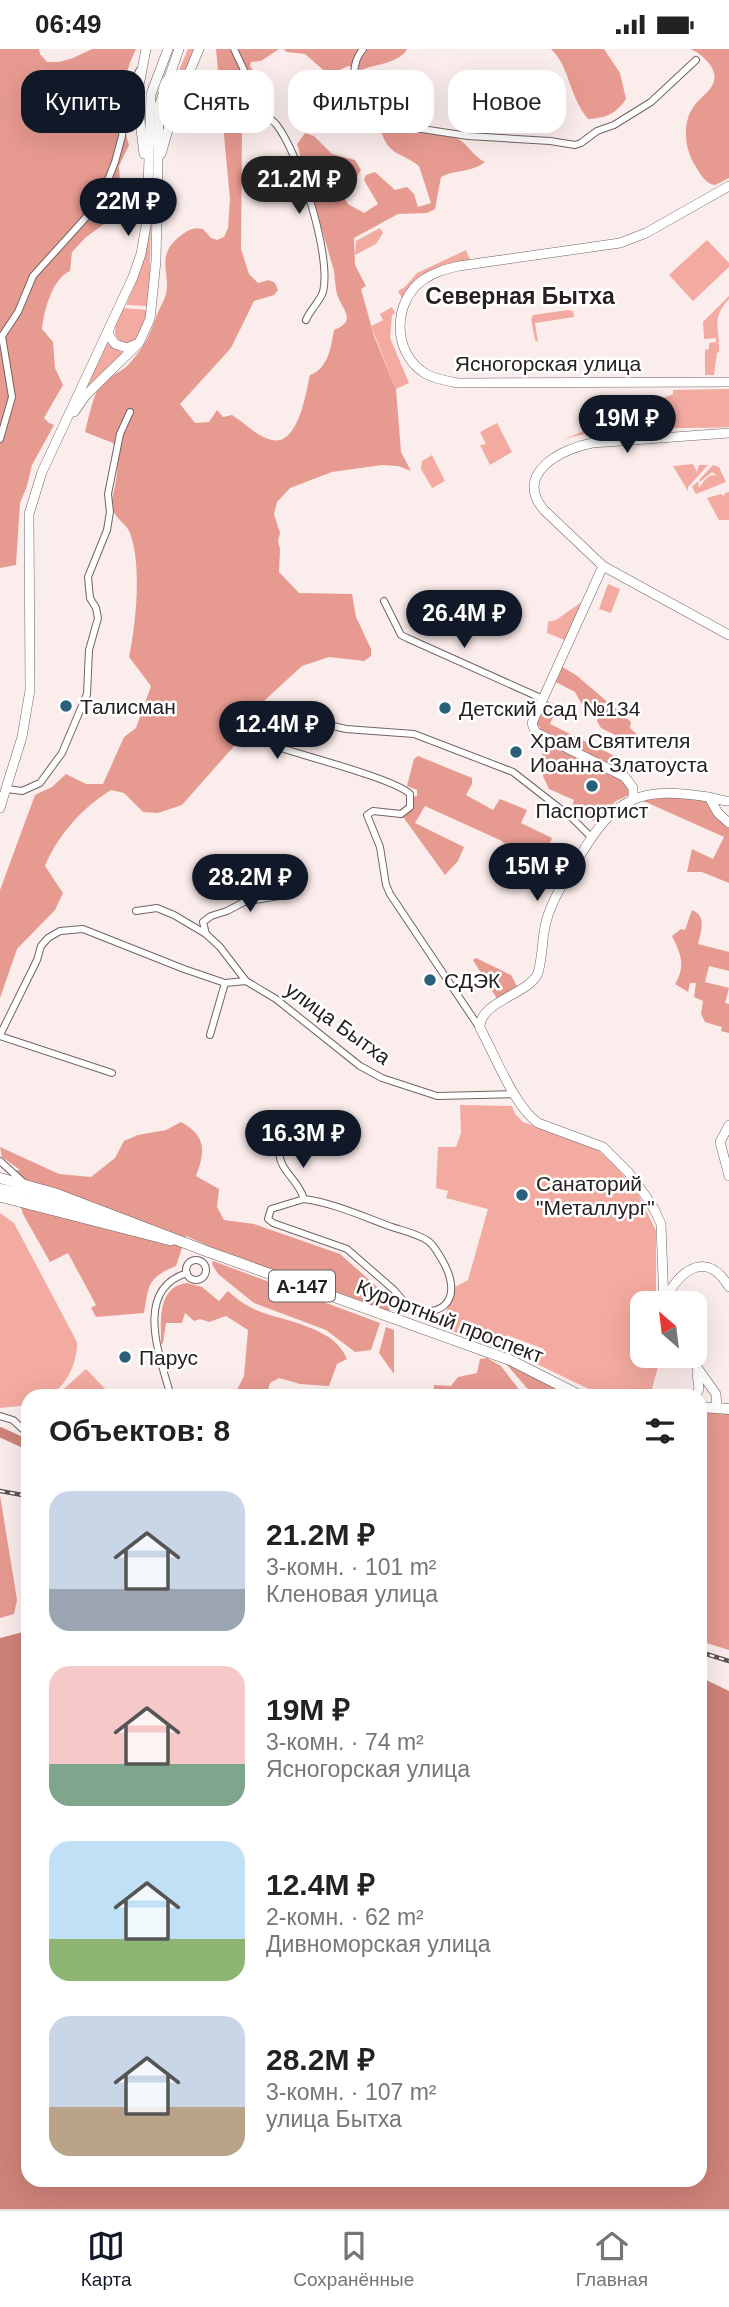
<!DOCTYPE html>
<html lang="ru">
<meta charset="utf-8">
<style>
body{margin:0;font-family:Arial,sans-serif;background:#f2f2f2;color:#222;height:100vh;display:flex;flex-direction:column;font-size:26px;white-space:nowrap}
*{box-sizing:border-box;margin:0}
p{font-size:23px;color:#767676}
.icon{flex:none;width:38px;height:38px;fill:none;stroke:currentColor;stroke-width:2;stroke-linecap:round;stroke-linejoin:round}
.map{position:relative;flex:1;overflow:hidden}
.panel{position:absolute;left:21px;top:1340px;width:686px;height:798px;display:flex;flex-direction:column;background:#fff;border-radius:21px;box-shadow:0 7px 28px #0002}
.panel>*{flex:none}
.guide{position:absolute;left:21px;top:21px;width:688px;height:63px;display:flex;gap:14px}
.needle{width:46px;rotate:332deg}
.tools{position:absolute;left:630px;top:1242px;display:grid;gap:14px}
.tools a{display:grid;place-items:center;width:77px;height:77px;border-radius:14px;background:#fff;box-shadow:0 7px 28px #0002;font-size:35px}
.price{position:absolute;translate:-50% -60px;padding:0 16px;border-radius:24px;background:#111827;color:#fff;font-size:23px;line-height:46px;filter:drop-shadow(0 2px 4px #0008)}
.price::after{content:'';position:absolute;left:50%;top:42px;width:21px;height:16px;margin-left:-10px;background:inherit;clip-path:polygon(0 0,100% 0,50% 100%)}
.price.on{background:#222;color:#fff}
ul{padding:0;list-style:none}
li{display:flex;align-items:center;gap:21px;height:175px;padding:0 28px}
li span{display:grid;place-items:center;flex:none;width:196px;height:140px;border-radius:21px;color:#555}
li>.icon{margin-inline-start:auto}
span .icon{width:84px;height:84px;fill:#fffc;stroke-width:1}
li b{font-size:30px}
h2{display:flex;justify-content:space-between;align-items:center;height:84px;padding:0 28px;font-size:30px}
.chip{padding:0 24px;border-radius:21px;background:#fff;box-shadow:0 7px 28px #0002;font-size:24px;line-height:63px}
.chip.on{background:#111827;color:#fff}
.status{display:flex;justify-content:space-between;align-items:center;height:49px;padding:0 35px;background:#fff;direction:ltr}
.status svg{height:19px;fill:currentColor}
.dock{display:flex;justify-content:space-around;align-items:center;height:98px;border-top:2px solid #e0e0e0;background:#fff;font-size:19px;color:#767676}
.dock a{display:grid;justify-items:center;gap:4px}
.dock .on{color:#111827}
.map>svg:first-child{display:block}
.green{fill:#f3aaa0}
.forest{fill:#e79a90}
.water{fill:#ce837a}
.lines{fill:none;stroke-linecap:round;stroke-linejoin:round}
.river{stroke:#ce837a;stroke-width:10}
.street-casing{stroke:#706563;stroke-width:8}
.secondary-casing{stroke:#706563;stroke-width:10}
.primary-casing{stroke:#706563;stroke-width:11}
.street{stroke:#fff;stroke-width:6}
.secondary{stroke:#fff;stroke-width:9}
.primary{stroke:#fff;stroke-width:10}
.rail-casing{stroke:#5b5352;stroke-width:4.5}
.rail{stroke:#fff;stroke-width:2;stroke-dasharray:5;stroke-linecap:butt}
.poi-dot{fill:#2b607c;stroke:#fff;stroke-width:2.5}
.labels{text-anchor:middle;dominant-baseline:central;stroke-width:5;stroke-linejoin:round;paint-order:stroke}
.shield{fill:#fff;stroke:#676463;stroke-width:2}
.shield-label{font-size:19px;font-weight:bold;fill:#262120}
.street-label{font-size:21px;fill:#262120;stroke:#fff}
.poi-label{font-size:21px;fill:#262120;stroke:#fff;text-anchor:start}
.neighbourhood-label{font-size:23px;font-weight:bold;fill:#262120;stroke:#fff}
</style>
<div class="status"><b>06:49</b><svg viewBox="0 0 49 12"><path d="M0 12V9h3v3zM5 12V6h3v6zM10 12V3h3v9zM15 12V0h3v12zM26 1h20v11H26zM47 4h2v5h-2z"/></svg></div>
<div class="map">
<svg width="729" height="2160" viewBox="0 0 729 2160">
<rect width="100%" height="100%" fill="#fbedeb"/>
<g class="green">
<polygon points="188,0 195,0 171,63 167,62 172,38"/>
<polygon points="151,170 149,257 126,256 141,221"/>
<polygon points="380,179 383,184 376,195 355,206 356,192"/>
<polygon points="707,191 729,214 729,218 693,252 669,226"/>
<path d="M 466,201 L 470,211 C 440,215 417,221 402,249 L 398,242 L 405,238 L 417,224 Z"/>
<path d="M 729,247 L 729,250 C 713,268 718,274 719,293 L 717,294 L 719,295 L 719,303 L 717,304 L 714,326 L 705,326 L 705,301 L 709,300 L 709,294 L 716,293 L 716,289 L 704,290 L 703,273 Z"/>
<polygon points="392,258 395,264 392,266 390,289 409,334 396,340 371,277 383,271 380,265"/>
<path d="M 124,259 L 148,261 L 137,291 L 126,295 C 107,287 117,273 124,259 Z"/>
<polygon points="568,261 573,262 574,268 535,274 538,293 535,291 531,270 533,266"/>
<polygon points="107,294 123,304 85,340"/>
<path d="M 729,340 L 729,378 C 676,381 612,374 562,391 L 673,345 L 673,341 Z"/>
<polygon points="497,374 512,403 490,416 480,396 486,395 480,383"/>
<polygon points="432,406 445,432 432,439 421,420 422,412"/>
<polygon points="693,415 697,423 699,416 708,416 688,438 688,442 673,417"/>
<path d="M 713,416 L 719,418 L 726,433 L 696,445 L 692,438 L 698,432 L 699,439 C 704,432 709,424 717,427 L 712,423 L 700,433 L 699,431 Z"/>
<polygon points="729,443 729,471 719,471 707,449 721,445 724,447 725,444"/>
<polygon points="608,535 620,540 611,564 599,560"/>
<polygon points="583,552 567,592 547,584 548,573 556,571"/>
<polygon points="460,1056 512,1057 515,1065 523,1073 596,1099 618,1120 637,1143 656,1182 656,1255 642,1255 642,1307 661,1307 650,1347 601,1346 537,1315 544,1300 507,1286 502,1301 441,1278 455,1238 468,1231 488,1160 446,1149 448,1142 436,1139 438,1098 456,1098 461,1084"/>
<path d="M 0,1164 L 14,1174 L 77,1293 C 78,1312 66,1341 46,1347 C 41,1349 33,1348 28,1348 L 28,1356 L 0,1359 Z"/>
<polygon points="86,1320 112,1347 56,1347"/>
</g>
<g class="forest">
<path d="M 0,0 L 39,0 L 40,5 L 47,13 L 59,13 L 73,9 L 92,0 L 136,0 C 120,34 118,60 129,96 L 119,117 L 120,134 L 104,175 L 85,189 L 72,203 L 70,222 C 52,230 44,262 42,280 L 53,293 L 55,319 L 63,336 L 44,369 L 49,374 L 54,376 L 32,416 L 27,437 L 20,454 L 16,516 L 0,519 Z"/>
<path d="M 216,0 L 279,0 L 261,12 L 251,13 L 250,17 L 260,32 L 260,55 L 248,65 L 242,76 L 241,200 L 249,225 L 258,234 L 269,231 L 275,234 L 278,241 L 274,246 L 254,252 L 231,299 L 180,355 L 195,374 L 209,373 L 217,361 L 223,368 L 232,366 L 235,368 C 246,375 259,389 272,391 C 299,397 306,342 310,326 C 328,320 331,298 334,281 C 358,271 342,261 337,245 C 335,237 335,230 334,222 L 297,95 L 305,84 L 314,87 L 332,105 L 355,111 L 361,121 C 356,131 348,136 343,146 L 348,155 L 364,164 L 378,155 L 364,131 L 366,126 L 375,123 L 395,141 L 407,138 L 414,145 L 418,158 L 431,154 L 419,117 C 400,102 390,109 380,80 L 386,77 C 408,83 434,80 456,89 C 467,93 472,107 485,113 C 471,124 456,120 441,128 L 435,160 L 427,164 L 398,165 L 354,189 L 355,216 L 366,237 L 361,240 L 374,287 L 396,340 L 401,403 L 411,422 L 398,417 L 382,416 L 332,423 L 290,439 L 277,453 L 274,465 L 280,484 L 278,492 L 280,500 L 279,523 L 299,544 L 352,545 L 356,568 L 371,600 L 371,607 L 364,612 L 329,608 L 302,617 L 265,651 L 235,696 L 182,756 L 158,764 L 143,763 L 124,744 L 111,741 C 82,759 58,786 45,817 L 63,844 L 55,861 L 17,900 L 0,949 L 0,841 L 35,746 L 52,738 L 66,725 L 86,735 L 103,735 L 124,688 L 136,679 L 151,637 L 129,608 C 136,575 142,516 130,484 C 126,474 115,470 112,458 C 111,451 114,443 115,437 C 118,421 119,409 113,394 L 85,383 C 88,372 93,346 100,337 C 106,329 118,324 126,318 C 132,312 138,304 143,297 C 152,284 155,267 163,253 C 176,228 150,208 183,185 C 190,180 194,178 203,180 L 211,189 L 217,191 L 224,188 L 228,179 L 230,150 Z"/>
<path d="M 283,0 L 407,0 C 400,14 376,15 361,21 L 348,17 L 329,26 L 305,5 L 287,3 Z"/>
<path d="M 551,0 L 604,0 L 620,24 L 626,50 C 616,65 606,69 588,70 C 569,47 570,18 551,0 Z"/>
<path d="M 690,0 L 729,0 L 729,129 L 715,136 C 706,135 701,126 696,118 C 685,101 681,75 694,57 C 699,49 712,42 714,32 C 718,19 701,4 690,0 Z"/>
<polygon points="559,616 576,626 631,673 630,679 645,693 642,699 601,679 597,672 599,668 585,661 575,643 552,631"/>
<polygon points="543,650 558,657 550,675 629,714 632,717 625,728 538,684 540,678 532,674"/>
<polygon points="549,695 622,730 629,740 629,746 616,752 594,772 571,761 574,751 549,740 537,714"/>
<polygon points="418,707 472,729 472,735 466,746 493,761 500,750 527,761 521,774 552,789 549,796 534,796 533,806 524,822 516,818 521,810 513,806 502,792 425,757 415,774 464,798 458,812 445,826 401,765 408,761 411,748 417,747 417,741 407,737 414,710"/>
<polygon points="643,746 709,748 729,774 729,834 702,823 687,823 692,800 713,810 724,788 648,754 633,749"/>
<path d="M 692,861 C 707,867 701,882 698,895 L 729,903 L 729,922 L 709,917 L 705,933 L 729,939 L 725,954 L 729,955 L 729,984 L 721,982 L 722,978 L 705,973 L 701,965 L 703,952 L 694,948 L 696,934 L 690,934 L 688,943 L 675,935 C 686,917 681,905 672,887 L 681,880 L 685,881 Z"/>
<polygon points="476,909 511,926 519,941 499,953 473,911"/>
<path d="M 181,1073 C 207,1087 205,1103 196,1127 L 219,1140 L 217,1158 L 224,1171 L 254,1175 L 340,1205 L 393,1252 L 388,1265 L 242,1212 L 186,1187 L 176,1217 C 147,1229 149,1236 144,1264 L 96,1268 L 91,1259 L 96,1256 L 68,1204 L 50,1213 L 23,1165 L 10,1122 L 20,1121 L 2,1108 L 0,1098 L 59,1125 L 91,1128 L 115,1109 L 124,1092 L 138,1086 L 166,1081 Z"/>
<polygon points="213,1212 380,1274 371,1301 355,1303 326,1281 254,1254 218,1225 212,1215"/>
<path d="M 187,1234 L 202,1238 L 219,1252 L 228,1242 C 237,1250 245,1256 256,1261 C 285,1273 334,1277 347,1310 L 337,1315 L 329,1337 L 300,1335 L 279,1329 L 270,1334 L 266,1347 L 234,1347 L 244,1327 L 248,1281 L 226,1267 L 209,1273 L 200,1270 L 194,1272 L 185,1264 L 182,1274 L 166,1274 L 163,1294 L 161,1295 C 161,1271 157,1238 187,1234 Z"/>
<polygon points="386,1278 394,1281 394,1325 379,1304"/>
<polygon points="500,1308 579,1347 534,1347"/>
<polygon points="487,1309 501,1317 524,1347 434,1347 434,1336 451,1337 458,1328 477,1324 480,1310"/>
<polygon points="700,1363 729,1363 729,1601 700,1592"/>
<polygon points="0,1446 17,1551 14,1565 0,1569"/>
</g>
<polygon class="water" points="28,1565 28,2132 700,2132 700,1628 729,1642 729,2160 0,2160 0,1589 27,1582 25,1568"/>
<g class="lines">
<polyline class="river" points="0,1383 24,1394 28,1399"/>
<g class="street-casing">
<g id="street">
<path d="M 234,0 L 250,34 L 254,60 C 261,66 270,68 276,75 C 299,104 332,207 323,243 C 320,252 310,261 306,271"/>
<path d="M 363,0 C 344,23 361,47 369,72 L 468,87 L 550,92 L 575,96 L 581,94 L 597,82 L 614,76 L 651,53 L 696,11"/>
<polyline points="0,390 12,348 2,287 18,263 33,227 99,154 115,113 122,87 127,49 139,22"/>
<polyline points="384,552 401,586 407,589 543,650"/>
<polyline points="7,740 22,742 40,734 62,704 87,645 89,601 98,569 96,559 90,549 88,528 107,481 110,463 108,445 120,385 130,363"/>
<polyline points="136,862 157,859 174,866 206,885 220,898 246,932"/>
<polyline points="206,885 203,873 211,867 227,862 244,853 285,846"/>
<path d="M 479,978 L 390,845 L 386,836 L 380,798 L 367,766 L 373,762 L 401,765 L 410,758 L 410,745 C 395,730 304,707 278,698 C 267,687 273,665 290,667 L 346,680 L 414,685 L 513,723 L 572,769 L 591,788"/>
<polyline points="0,986 37,911 41,897 48,889 60,882 83,880 184,920 225,934 246,932 276,950 360,1017 382,1029 437,1047 515,1045"/>
<polyline points="210,986 225,934"/>
<polyline points="0,987 112,1024"/>
<path d="M 279,1096 C 277,1123 297,1127 304,1150"/>
<polyline points="0,1112 23,1133"/>
<path d="M 304,1150 C 334,1154 364,1168 392,1178 C 404,1182 418,1185 428,1192 C 434,1196 437,1203 441,1209 C 460,1240 454,1269 411,1261 L 394,1241 L 347,1200 L 273,1174 L 268,1170 L 271,1160 Z"/>
<circle cx="196" cy="1221" r="10"/>
<path d="M 171,1348 C 161,1310 132,1241 187,1224"/>
<polyline points="0,1367 13,1371 28,1385"/>
</g>
</g>
<g class="secondary-casing">
<g id="secondary">
<polyline points="144,105 137,47 146,0"/>
<polyline points="161,105 174,60 199,0"/>
<path d="M 729,137 L 646,184 L 620,194 L 459,217 C 446,220 434,223 423,231 C 392,253 392,305 426,325 C 435,330 447,332 458,334 L 729,333"/>
<polyline points="109,279 109,286 115,295 127,299 136,295"/>
<polyline points="74,363 86,346 139,294 150,270 156,212 159,57 179,0"/>
<path d="M 729,384 L 592,394 C 561,400 513,425 544,461 L 603,517 L 729,586"/>
<polyline points="603,517 532,674 535,683 625,728 633,739 633,749"/>
<polyline points="709,748 718,764 729,774"/>
<polyline points="0,759 22,688 30,641 29,465 42,423 133,228 141,205 147,171 151,45 168,0"/>
<polyline points="729,1076 720,1093 729,1127"/>
<polyline points="0,1148 171,1192"/>
<path d="M 665,1250 C 681,1220 707,1201 729,1238"/>
<path d="M 664,1255 L 661,1175 L 654,1160 L 645,1146 L 628,1123 L 603,1098 L 538,1074 C 514,1057 495,1006 480,979 C 479,953 526,946 537,926 C 542,917 542,887 546,873 C 552,850 567,827 580,807 C 615,748 640,737 708,748 C 715,749 722,752 729,752"/>
<polyline points="689,1307 716,1345 717,1359"/>
<polyline points="695,1348 699,1340 697,1324"/>
</g>
</g>
<g class="primary-casing">
<g id="primary">
<polyline points="0,1129 54,1144 206,1202 510,1311 583,1348"/>
<polyline points="0,1140 29,1146 113,1173"/>
<polyline points="700,1358 729,1360"/>
</g>
</g>
<use href="#street" class="street"/>
<use href="#secondary" class="secondary"/>
<use href="#primary" class="primary"/>
<g class="rail-casing">
<g id="rail">
<polyline points="0,1442 28,1447"/>
<polyline points="700,1603 729,1612"/>
</g>
</g>
<use href="#rail" class="rail"/>
</g>
<g class="poi-dot">
<circle cx="66" cy="657" r="7"/>
<circle cx="445" cy="659" r="7"/>
<circle cx="516" cy="703" r="7"/>
<circle cx="592" cy="737" r="7"/>
<circle cx="430" cy="931" r="7"/>
<circle cx="522" cy="1146" r="7"/>
<circle cx="125" cy="1308" r="7"/>
</g>
<g class="labels">
<rect class="shield" x="269" y="1221.5" width="66" height="31" rx="5"/>
<g class="shield-label">
<text x="302" y="1237">А-147</text>
</g>
<g class="street-label">
<text x="548" y="314">Ясногорская улица</text>
<text transform="translate(338 974) rotate(36)">улица Бытха</text>
<text transform="translate(450 1272) rotate(21)">Курортный проспект</text>
</g>
<g class="poi-label">
<text x="80" y="657">Талисман</text>
<text x="459" y="659">Детский сад №134</text>
<text x="530" y="691">Храм Святителя<tspan x="530" dy="24">Иоанна Златоуста</tspan></text>
<text x="592" y="761" text-anchor="middle">Паспортист</text>
<text x="444" y="931">СДЭК</text>
<text x="536" y="1134">Санаторий<tspan x="536" dy="24">"Металлург"</tspan></text>
<text x="139" y="1308">Парус</text>
</g>
<g class="neighbourhood-label">
<text x="520" y="247">Северная Бытха</text>
</g>
</g>
</svg>
<div class="tools">
<a><svg class="needle" viewBox="-14 -14 28 28"><path d="M0-13l5 13h-10z" fill="#e53935"/><path d="M0 13l5-13h-10z" fill="#767676"/></svg></a>
</div>
<b class="price on" style="left:299px;top:167px">21.2M ₽</b>
<b class="price" style="left:128px;top:189px">22M ₽</b>
<b class="price" style="left:627px;top:406px">19M ₽</b>
<b class="price" style="left:464px;top:601px">26.4M ₽</b>
<b class="price" style="left:277px;top:712px">12.4M ₽</b>
<b class="price" style="left:537px;top:854px">15M ₽</b>
<b class="price" style="left:250px;top:865px">28.2M ₽</b>
<b class="price" style="left:303px;top:1121px">16.3M ₽</b>
<div class="guide">
<a class="chip on">Купить</a>
<a class="chip">Снять</a>
<a class="chip">Фильтры</a>
<a class="chip">Новое</a>
</div>
<section class="panel">
<h2>Объектов: 8<svg class="icon" aria-label="filters" viewBox="0 0 24 24"><path d="M4 7h16M4 17h16"/><circle cx="9" cy="7" r="2"/><circle cx="15" cy="17" r="2"/></svg></h2>
<ul>
<li><span style="background:linear-gradient(#c9d6e8 70%,#9aa5b1 0)"><svg class="icon" aria-label="home" viewBox="0 0 24 24"><path d="M3 11l9-7 9 7M6 9v11h12V9"/></svg></span><div><b>21.2M ₽</b><p>3-комн. · 101 m²</p><p>Кленовая улица</p></div></li>
<li><span style="background:linear-gradient(#f6c9c9 70%,#7fa58c 0)"><svg class="icon" aria-label="home" viewBox="0 0 24 24"><path d="M3 11l9-7 9 7M6 9v11h12V9"/></svg></span><div><b>19M ₽</b><p>3-комн. · 74 m²</p><p>Ясногорская улица</p></div></li>
<li><span style="background:linear-gradient(#bfe0f5 70%,#8fb573 0)"><svg class="icon" aria-label="home" viewBox="0 0 24 24"><path d="M3 11l9-7 9 7M6 9v11h12V9"/></svg></span><div><b>12.4M ₽</b><p>2-комн. · 62 m²</p><p>Дивноморская улица</p></div></li>
<li><span style="background:linear-gradient(#c9d6e8 65%,#b9a48a 0)"><svg class="icon" aria-label="home" viewBox="0 0 24 24"><path d="M3 11l9-7 9 7M6 9v11h12V9"/></svg></span><div><b>28.2M ₽</b><p>3-комн. · 107 m²</p><p>улица Бытха</p></div></li>
</ul>
</section>
</div>
<nav class="dock">
<a class="on"><svg class="icon" aria-label="map" viewBox="0 0 24 24"><path d="M3 6l6-2 6 2 6-2v14l-6 2-6-2-6 2zM9 4v14M15 6v14"/></svg>Карта</a>
<a><svg class="icon" aria-label="saved" viewBox="0 0 24 24"><path d="M7 4h10v16l-5-4-5 4z"/></svg>Сохранённые</a>
<a><svg class="icon" aria-label="home" viewBox="0 0 24 24"><path d="M3 11l9-7 9 7M6 9v11h12V9"/></svg>Главная</a>
</nav>
